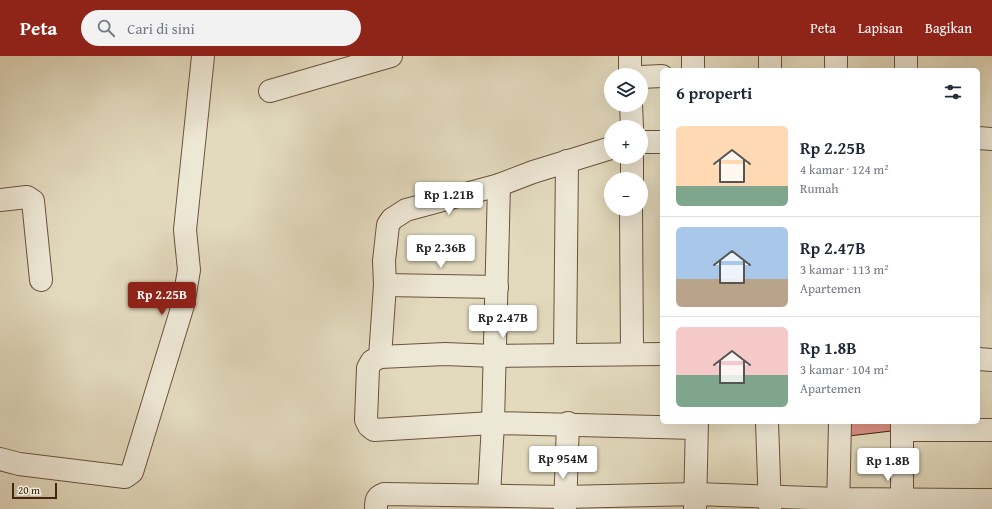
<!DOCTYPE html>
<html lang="id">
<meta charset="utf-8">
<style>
body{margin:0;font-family:"Gentium Book Plus",serif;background:#f2f2f3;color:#1f2937;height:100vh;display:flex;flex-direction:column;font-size:15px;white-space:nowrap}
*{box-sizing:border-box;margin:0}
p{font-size:13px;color:#747a83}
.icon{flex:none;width:22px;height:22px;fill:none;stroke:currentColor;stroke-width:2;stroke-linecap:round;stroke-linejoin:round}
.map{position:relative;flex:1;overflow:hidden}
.details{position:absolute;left:660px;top:12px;width:320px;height:356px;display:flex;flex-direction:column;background:#fff;border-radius:6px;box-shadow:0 4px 16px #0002}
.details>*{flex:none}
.controls{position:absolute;left:604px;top:12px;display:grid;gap:8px}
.controls a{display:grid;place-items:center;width:44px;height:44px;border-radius:50%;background:#fff;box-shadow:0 4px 16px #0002;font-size:20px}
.scale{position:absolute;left:12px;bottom:10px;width:45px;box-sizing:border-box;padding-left:4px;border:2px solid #452411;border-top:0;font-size:11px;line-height:14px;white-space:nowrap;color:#452411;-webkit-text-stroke:3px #ede7d5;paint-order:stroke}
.price{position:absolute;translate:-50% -34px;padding:0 9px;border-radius:4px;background:#fff;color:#222;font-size:13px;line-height:26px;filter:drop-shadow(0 1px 2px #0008)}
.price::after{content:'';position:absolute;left:50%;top:24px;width:12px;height:9px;margin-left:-6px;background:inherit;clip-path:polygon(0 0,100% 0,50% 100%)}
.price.active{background:#8f2418;color:#fff}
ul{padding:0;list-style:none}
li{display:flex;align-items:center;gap:12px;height:100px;padding:0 16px}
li+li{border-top:1px solid #e0e1e3}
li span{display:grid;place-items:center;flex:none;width:112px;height:80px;border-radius:6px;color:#555}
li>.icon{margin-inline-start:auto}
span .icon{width:48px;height:48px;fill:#fffc;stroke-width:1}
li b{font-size:17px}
h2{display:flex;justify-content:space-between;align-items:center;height:48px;padding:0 16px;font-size:17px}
header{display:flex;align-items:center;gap:24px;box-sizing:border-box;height:56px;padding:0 20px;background:#8f2418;color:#fff}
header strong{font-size:19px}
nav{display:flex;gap:22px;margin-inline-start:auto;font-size:14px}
.search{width:280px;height:36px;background:#f2f2f3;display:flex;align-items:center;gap:10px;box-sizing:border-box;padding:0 14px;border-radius:22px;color:#747a83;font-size:15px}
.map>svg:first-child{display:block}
.building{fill:#db9183;stroke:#452411}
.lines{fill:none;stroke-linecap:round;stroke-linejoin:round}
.minor-casing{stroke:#6c523c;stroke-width:24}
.minor{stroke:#ede7d5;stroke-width:22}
</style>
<header>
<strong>Peta</strong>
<div class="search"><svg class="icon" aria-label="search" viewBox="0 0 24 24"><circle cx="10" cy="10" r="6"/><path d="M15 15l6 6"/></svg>Cari di sini</div>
<nav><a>Peta</a><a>Lapisan</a><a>Bagikan</a></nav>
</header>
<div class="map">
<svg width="992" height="453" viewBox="0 0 992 453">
<rect width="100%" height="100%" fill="#e3dabe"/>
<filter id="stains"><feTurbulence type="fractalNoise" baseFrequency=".005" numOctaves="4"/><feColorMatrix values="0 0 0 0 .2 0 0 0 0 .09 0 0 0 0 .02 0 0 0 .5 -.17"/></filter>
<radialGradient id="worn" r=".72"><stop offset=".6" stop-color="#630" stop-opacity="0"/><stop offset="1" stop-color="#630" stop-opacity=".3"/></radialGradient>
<polygon class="building" points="848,366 891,366 891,375 849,380"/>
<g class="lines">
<g class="minor-casing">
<g id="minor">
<polyline points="770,0 770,14"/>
<polyline points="836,0 836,14"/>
<polyline points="693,14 693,0"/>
<polyline points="906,14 906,0"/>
<polyline points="630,19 630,0"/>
<polyline points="641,21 662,20"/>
<polyline points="270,35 391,0"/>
<polyline points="631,49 632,71"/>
<polyline points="978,82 992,83"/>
<polyline points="641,86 662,86"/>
<polyline points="632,123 632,101"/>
<polyline points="0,144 27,141 33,145 41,224"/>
<polyline points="631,153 632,298"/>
<polyline points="385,229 497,231"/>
<polyline points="662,298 494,300 445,298 380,301 372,305 368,312 366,364 369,370 374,374 493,367 696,372"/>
<polyline points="565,299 567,105"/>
<polyline points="380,301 385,229 384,205 388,169 392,163 406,154 499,129 533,116 611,92"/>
<polyline points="978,303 992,304"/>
<polyline points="767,366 770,453"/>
<polyline points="903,374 992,374"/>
<polyline points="0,403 19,408 125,421 132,416 183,249 189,214 185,174 203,0"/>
<polyline points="489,439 493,367 499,129"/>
<polyline points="969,444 992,444"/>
<polyline points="695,452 697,366"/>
<path d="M 376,453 C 376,445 376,441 384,438 L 564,441 L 696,438 L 838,443 L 969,444 L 969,453"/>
<polyline points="565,453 568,367"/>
<polyline points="838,453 840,366"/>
<polyline points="902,453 902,366"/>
</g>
</g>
<use href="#minor" class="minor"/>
</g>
<rect width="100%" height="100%" filter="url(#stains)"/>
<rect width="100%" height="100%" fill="url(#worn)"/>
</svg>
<div class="controls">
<a><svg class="icon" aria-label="layers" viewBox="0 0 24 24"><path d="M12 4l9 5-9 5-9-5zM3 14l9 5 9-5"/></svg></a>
<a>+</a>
<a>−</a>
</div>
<div class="scale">20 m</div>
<b class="price" style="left:449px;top:160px">Rp 1.21B</b>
<b class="price" style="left:441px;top:213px">Rp 2.36B</b>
<b class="price active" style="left:162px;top:260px">Rp 2.25B</b>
<b class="price" style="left:503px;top:283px">Rp 2.47B</b>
<b class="price" style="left:563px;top:424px">Rp 954M</b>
<b class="price" style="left:888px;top:426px">Rp 1.8B</b>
<section class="details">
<h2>6 properti<svg class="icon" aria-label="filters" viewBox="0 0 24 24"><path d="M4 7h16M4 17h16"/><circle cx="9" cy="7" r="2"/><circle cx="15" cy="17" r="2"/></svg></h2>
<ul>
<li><span style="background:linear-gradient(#ffd9b3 75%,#7fa58c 0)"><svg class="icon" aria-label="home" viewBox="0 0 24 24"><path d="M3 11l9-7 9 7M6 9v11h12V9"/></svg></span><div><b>Rp 2.25B</b><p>4 kamar · 124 m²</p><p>Rumah</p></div></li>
<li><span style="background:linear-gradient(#a9c7e8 65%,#b9a48a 0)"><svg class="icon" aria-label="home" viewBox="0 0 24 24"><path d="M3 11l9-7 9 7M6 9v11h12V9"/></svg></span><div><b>Rp 2.47B</b><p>3 kamar · 113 m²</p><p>Apartemen</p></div></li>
<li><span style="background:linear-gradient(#f6c9c9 60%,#7fa58c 0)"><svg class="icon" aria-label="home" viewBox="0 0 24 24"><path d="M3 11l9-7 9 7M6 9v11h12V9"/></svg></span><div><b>Rp 1.8B</b><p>3 kamar · 104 m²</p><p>Apartemen</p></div></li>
</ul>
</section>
</div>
